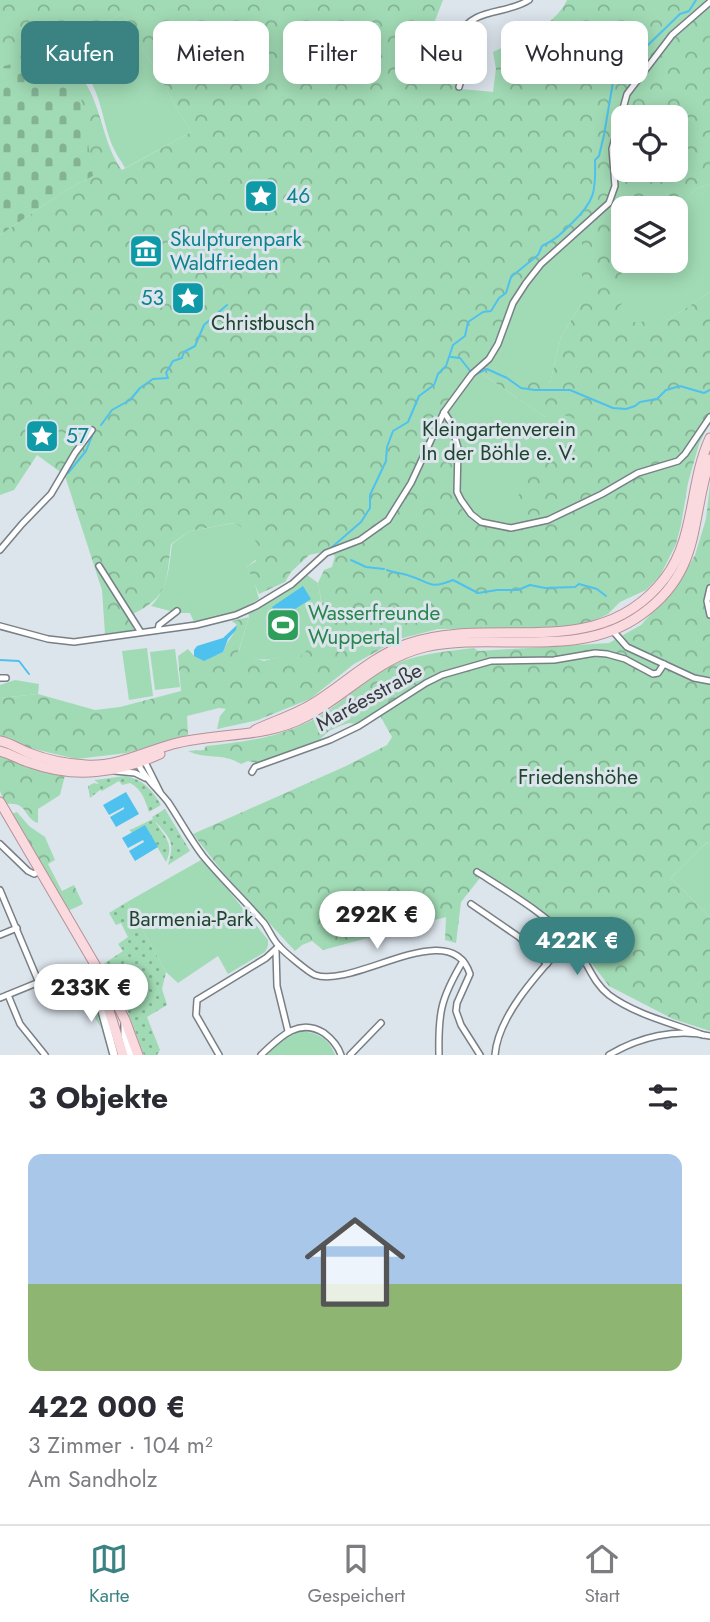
<!DOCTYPE html>
<html lang="de">
<meta charset="utf-8">
<style>
body{margin:0;font-family:Jost,sans-serif;background:#f7f7f7;color:#2b2b33;height:100vh;display:flex;flex-direction:column;font-size:26px;white-space:nowrap}
*{box-sizing:border-box;margin:0}
p{font-size:23px;color:#7c7c81}
.icon{flex:none;width:38px;height:38px;fill:none;stroke:currentColor;stroke-width:2;stroke-linecap:round;stroke-linejoin:round}
.map{position:relative;height:1055px;overflow:hidden}
.side{display:flex;flex-direction:column;background:#fff;flex:1}
.side>*{flex:none}
.hud{position:absolute;left:21px;top:21px;width:668px;height:63px;display:flex;gap:14px}
.fabs{position:absolute;left:611px;top:105px;display:grid;gap:14px}
.fabs a{display:grid;place-items:center;width:77px;height:77px;border-radius:14px;background:#fff;box-shadow:0 4px 18px #0003;font-size:35px}
.price{position:absolute;translate:-50% -60px;padding:0 16px;border-radius:24px;background:#fff;color:#222;font-size:23px;line-height:46px;filter:drop-shadow(0 2px 4px #0008)}
.price::after{content:'';position:absolute;left:50%;top:42px;width:21px;height:16px;margin-left:-10px;background:inherit;clip-path:polygon(0 0,100% 0,50% 100%)}
.price.current{background:#3a8382;color:#fff}
ul{padding:0;list-style:none}
li{display:grid;align-content:center;gap:14px;height:371px;padding:0 28px}
li span{display:grid;place-items:center;height:217px;border-radius:14px;color:#555}
li>.icon{margin-inline-start:auto}
span .icon{width:126px;height:126px;fill:#fffc;stroke-width:1}
li b{font-size:30px}
h2{display:flex;justify-content:space-between;align-items:center;height:84px;padding:0 28px;font-size:30px}
.tag{padding:0 24px;border-radius:14px;background:#fff;box-shadow:0 4px 18px #0003;font-size:24px;line-height:63px}
.tag.current{background:#3a8382;color:#fff}
.dock{display:flex;justify-content:space-around;align-items:center;height:98px;border-top:2px solid #e1e1e2;background:#fff;font-size:19px;color:#7c7c81}
.dock a{display:grid;justify-items:center;gap:4px}
.dock .current{color:#3a8382}
.map>svg:first-child{display:block}
.grass{fill:url(#grass-dots)}
.forest{fill:url(#forest-crowns);fill-rule:evenodd}
.cemetery{fill:url(#cemetery-stones)}
.green{fill:#a1dbb5}
.water{fill:#4fc1ee}
.lines{fill:none;stroke-linecap:round;stroke-linejoin:round}
.stream{stroke:#4fc1ee;stroke-width:2}
.minor-casing{stroke:#787f86;stroke-width:8}
.tertiary-casing{stroke:#787f86;stroke-width:10}
.primary-casing{stroke:#b59298;stroke-width:11}
.minor{stroke:#fff;stroke-width:5}
.tertiary{stroke:#fff;stroke-width:7}
.primary{stroke:#fbdadf;stroke-width:9}
.labels{text-anchor:middle;dominant-baseline:central;stroke-width:6;stroke-linejoin:round;paint-order:stroke}
.culture-label{font-size:21px;fill:#0d838f;stroke:#dce4ec;text-anchor:start}
.park-label{font-size:21px;fill:#1f452e;stroke:#dce4ec}
.leisure-label{font-size:21px;fill:#27864d;stroke:#dce4ec;text-anchor:start}
.street-label{font-size:21px;fill:#373a3d;stroke:#dce4ec}
</style>
<div class="map">
<svg width="710" height="1055" viewBox="0 0 710 1055">
<defs>
<pattern id="grass-dots" width="8" height="8" patternUnits="userSpaceOnUse" patternTransform="scale(1.75)"><rect width="8" height="8" fill="#a1dbb5"/><path d="M2 2h.1M6 6h.1" fill="none" stroke="#84b394" stroke-width="1.8" stroke-linecap="round"/></pattern>
<pattern id="forest-crowns" width="20" height="18" patternUnits="userSpaceOnUse" patternTransform="scale(1.75)"><rect width="20" height="18" fill="#a1dbb5"/><path d="M2 6a3 3 0 1 1 6 0M12 15a3 3 0 1 1 6 0" fill="none" stroke="#84b394"/></pattern>
<pattern id="cemetery-stones" width="16" height="16" patternUnits="userSpaceOnUse" patternTransform="scale(1.75)"><rect width="16" height="16" fill="#a1dbb5"/><path d="M2 7V4a2 2 0 0 1 4 0v3zM10 15v-3a2 2 0 0 1 4 0v3z" fill="#84b394"/></pattern>
</defs>
<rect width="100%" height="100%" fill="#dce4ec"/>
<g class="grass">
<path d="M 125,776 C 143,779 152,790 161,805 L 149,812 C 145,800 142,789 130,783 L 122,785 L 119,781 L 102,791 L 100,790 L 90,798 L 88,786 L 94,783 L 99,784 L 95,780 Z"/>
<path d="M 165,809 L 190,851 L 168,865 C 175,841 171,840 155,821 C 162,834 176,843 166,862 L 145,826 L 132,833 L 130,830 L 153,819 L 152,817 Z"/>
<polygon points="127,902 166,972 162,989 167,1005 147,1017 160,1050 157,1055 144,1055 121,993 102,965 123,951 118,944 128,937 121,923 116,925 109,913"/>
</g>
<g class="forest">
<path d="M 0,0 L 443,0 L 421,57 L 462,89 L 493,92 L 496,69 L 493,52 C 518,39 555,27 567,0 L 710,0 L 710,184 L 696,189 L 676,210 L 623,208 L 623,261 L 639,261 L 668,320 L 710,292 L 710,422 L 699,444 L 688,483 L 681,525 L 676,544 L 660,576 L 646,590 L 620,602 L 608,614 L 594,621 L 567,628 L 438,629 L 399,639 L 354,664 L 310,699 L 258,720 L 217,729 L 220,716 L 226,709 L 219,708 L 187,716 L 188,735 L 127,753 L 76,759 L 30,748 L 0,736 L 0,698 L 38,694 L 95,710 L 120,707 L 181,691 L 178,656 L 188,649 L 194,656 L 217,655 L 223,652 C 226,641 236,633 237,625 L 232,621 L 249,617 L 238,653 L 264,661 L 289,654 L 323,610 L 318,583 L 324,570 L 332,567 L 335,556 L 328,551 L 309,555 L 291,572 L 285,582 L 259,594 L 247,567 L 256,561 L 234,523 L 190,531 L 171,544 C 166,585 169,597 129,616 L 134,630 L 105,634 L 102,590 L 65,476 L 62,476 L 59,471 L 37,455 L 14,490 L 0,495 L 0,235 L 63,192 L 93,176 L 24,62 L 0,67 ZM 123,14 L 191,132 L 122,170 C 95,134 103,67 49,60 L 44,48 ZM 623,117 L 676,117 L 676,170 L 623,170 ZM 582,302 L 561,337 L 550,383 L 485,365 ZM 478,371 L 545,417 L 454,456 L 454,441 L 450,442 L 450,427 Z"/>
<path d="M 710,484 L 710,845 L 707,842 L 671,878 L 710,917 L 710,1031 L 673,1019 L 609,986 L 571,936 L 546,915 L 484,873 L 461,902 L 456,943 L 445,940 L 446,917 L 323,950 L 312,941 L 302,945 L 295,951 L 225,875 L 193,834 L 346,766 L 387,745 L 392,737 L 378,712 L 356,724 L 349,723 L 340,726 L 329,731 L 319,740 L 299,747 L 292,753 L 257,763 L 248,761 L 241,764 C 221,752 207,760 188,751 L 204,750 L 206,746 C 249,742 293,735 329,710 C 352,694 374,672 400,662 C 424,653 449,651 474,648 L 478,651 L 609,643 L 641,625 L 678,584 L 695,555 L 706,519 Z"/>
<path d="M 2,755 L 65,775 L 60,795 L 38,809 L 38,823 C 22,817 29,801 5,804 L 0,791 L 0,756 Z"/>
<polygon points="17,812 29,826 45,837 55,860 48,864 62,891 74,885 83,904 68,911 11,814"/>
<polygon points="84,965 101,1028 70,973"/>
</g>
<polygon class="cemetery" points="24,61 52,66 68,73 79,85 93,176 63,192 0,235 0,67"/>
<g class="green">
<path d="M 123,14 L 191,132 L 125,168 C 122,162 117,156 114,149 C 96,109 104,63 47,56 L 44,48 Z"/>
<polygon points="710,184 710,292 668,320 622,323 618,307 629,298 619,265 639,261 676,261 676,210 696,189"/>
<polygon points="582,226 582,302 561,337 550,383 509,379 484,366 491,360 532,270 551,249"/>
<polygon points="478,371 545,417 551,410 575,419 563,441 554,436 497,531 479,524 465,515 451,489 454,441 449,442 446,428 450,427 442,416"/>
<path d="M 235,523 L 249,532 L 264,553 L 247,567 L 254,581 L 259,599 L 238,611 L 194,622 L 190,613 L 178,613 L 151,606 C 168,589 169,568 172,544 L 190,531 Z"/>
<path d="M 307,575 L 318,583 C 324,614 325,635 300,657 C 282,651 272,664 254,658 L 244,662 L 238,654 L 249,617 L 248,610 Z"/>
<polygon points="147,648 153,696 129,700 122,651"/>
<polygon points="175,649 180,687 155,690 150,652"/>
<polygon points="15,680 39,684 38,694 0,698 0,685"/>
<polygon points="707,842 710,845 710,917 671,878"/>
<polygon points="201,860 229,891 268,940 268,946 265,952 228,974 218,956 178,983 166,972 127,902"/>
<path d="M 299,1031 C 317,1032 329,1038 335,1055 L 267,1055 L 284,1038 Z"/>
</g>
<g class="water">
<polygon points="303,586 311,599 279,619 272,607"/>
<polygon points="237,625 236,630 228,639 223,652 204,661 194,656 194,650 197,646 223,638"/>
<polygon points="126,792 139,814 116,827 110,817 124,809 124,807 109,815 103,805"/>
<polygon points="145,825 158,847 135,861 129,851 144,842 143,840 128,848 122,838"/>
</g>
<g class="lines">
<g class="stream">
<polyline points="451,357 460,358 471,372"/>
<polyline points="476,374 487,369 507,378 521,388 535,390 570,390 613,408 626,409 635,406 640,402 657,399 666,390 680,386 704,393 710,390"/>
<polyline points="101,425 112,410 130,400 140,388 153,379 168,378 166,373 173,361 182,358 184,352 195,346 204,325 227,305"/>
<polyline points="68,473 86,451 92,436"/>
<path d="M 331,548 L 361,522 L 370,508 L 370,495 L 386,461 L 387,447 L 393,431 L 408,422 L 419,396 L 434,385 L 438,374 L 446,366 L 453,345 L 465,336 L 468,322 L 483,312 L 491,311 L 499,298 L 506,293 L 511,277 L 538,255 L 542,246 C 555,240 561,234 572,223 C 595,201 596,191 595,160 L 599,156 L 604,135 L 613,82 L 624,77 L 647,46 L 680,14 L 689,11 L 696,0"/>
<polyline points="351,560 366,567 384,569"/>
<path d="M 387,570 C 395,573 403,573 410,576 C 430,582 429,590 453,580 L 478,593 L 497,590 L 518,590 L 530,585 L 545,588 L 575,587 L 579,584 L 597,589 L 606,596"/>
<polyline points="0,660 19,661 29,674"/>
</g>
<g class="minor-casing">
<g id="minor">
<path d="M 459,87 L 462,77 L 460,35 C 472,7 507,15 529,0"/>
<polyline points="444,412 451,423 458,448 457,492 461,500 471,514 481,522 511,528 548,520 602,494 638,473 678,461 685,454 710,417"/>
<polyline points="0,550 22,524 51,494 75,453 92,430"/>
<polyline points="99,566 140,631"/>
<polyline points="710,588 707,601 710,615"/>
<polyline points="0,626 48,639 74,642 196,625 236,615 256,606 292,584 326,553 360,540 388,520 411,483 444,412 472,374 489,359 498,344 513,303 526,283 541,264 609,203 615,186 612,149 627,94 672,35 710,2"/>
<polyline points="158,630 159,625 177,611"/>
<polyline points="612,630 627,647 694,678 710,681"/>
<polyline points="0,678 6,678"/>
<polyline points="143,758 160,792"/>
<path d="M 136,760 C 144,778 157,788 168,802 C 180,820 190,839 203,856 C 222,879 244,900 264,923 C 269,930 272,938 278,945 C 283,951 308,972 315,975 C 355,989 451,914 470,974 L 457,1003 L 456,1011 L 461,1025 L 480,1055"/>
<polyline points="115,771 135,773 145,778"/>
<polyline points="252,772 255,767 330,740 359,726 426,683 442,675 491,661 554,660 595,653 607,654 625,659 653,674 658,673 664,664"/>
<polyline points="0,844 28,871 34,874 39,871"/>
<path d="M 477,872 C 510,893 546,914 572,943 C 587,959 591,981 609,995 C 636,1015 672,1023 703,1035"/>
<polyline points="0,890 39,983"/>
<polyline points="471,904 519,937 547,964"/>
<polyline points="0,935 17,928"/>
<polyline points="276,951 277,986 288,1031"/>
<polyline points="8,995 20,1024 45,1055"/>
<polyline points="0,998 71,969"/>
<polyline points="219,1055 196,1015 197,1000 266,958 279,946"/>
<path d="M 261,1055 C 279,1038 298,1017 324,1033 C 332,1039 338,1046 341,1055"/>
<polyline points="350,1055 381,1023"/>
<path d="M 439,1055 C 438,1012 441,998 463,961"/>
<path d="M 495,1055 C 498,1014 542,969 569,939"/>
<path d="M 609,1055 C 639,1037 676,1028 710,1036"/>
</g>
</g>
<g class="tertiary-casing">
<g id="tertiary">
<polyline points="93,964 95,985 114,1055"/>
<polyline points="125,1025 125,1035 130,1055"/>
</g>
</g>
<g class="primary-casing">
<g id="primary">
<path d="M 255,730 C 276,720 298,714 317,701 C 348,681 372,657 407,644 C 494,614 598,665 665,578 C 696,537 689,483 710,438"/>
<path d="M 0,741 C 10,743 19,749 29,753 C 47,760 67,764 86,765 C 117,767 144,752 173,744 C 218,732 265,739 307,716 C 348,694 378,658 425,647 C 497,631 578,661 642,614 C 702,571 690,520 710,459"/>
<path d="M 0,751 C 11,754 20,760 31,763 C 76,779 117,773 160,754"/>
<polyline points="0,802 111,992 125,1020 138,1055"/>
<polyline points="100,982 123,1055"/>
</g>
</g>
<use href="#minor" class="minor"/>
<use href="#tertiary" class="tertiary"/>
<use href="#primary" class="primary"/>
</g>
<defs>
<g id="sight-square" transform="scale(1.75)"><rect x="-9" y="-9" width="18" height="18" rx="4" fill="#0f9aa8" stroke="#dce4ec"/><path d="M0-6L1.8-2.2L6-1.7L2.9 1.2L3.7 5.4L0 3.3L-3.7 5.4L-2.9 1.2L-6-1.7L-1.8-2.2Z" fill="#fff"/></g>
<g id="museum-square" transform="scale(1.75)"><rect x="-9" y="-9" width="18" height="18" rx="4" fill="#0f9aa8" stroke="#dce4ec"/><path d="M0-6L6-3V-2H-6V-3ZM-5-1h2V3h-2ZM-1-1h2V3h-2ZM3-1h2V3H3ZM-6 4H6V6H-6Z" fill="#fff"/></g>
<g id="stadium-square" transform="scale(1.75)"><rect x="-9" y="-9" width="18" height="18" rx="4" fill="#2e9e5b" stroke="#dce4ec"/><path d="M0-5a6.5 5 0 1 0 0 10a6.5 5 0 1 0 0-10ZM-3.5-1.8h7v3.6h-7Z" fill="#fff"/></g>
</defs>
<g fill-rule="evenodd">
<use href="#sight-square" x="261" y="196"/>
<use href="#museum-square" x="146" y="251"/>
<use href="#sight-square" x="188" y="298"/>
<use href="#sight-square" x="42" y="436"/>
<use href="#stadium-square" x="283" y="625"/>
</g>
<g class="labels">
<g class="culture-label">
<text x="286" y="196">46</text>
<text x="170" y="239">Skulpturenpark<tspan x="170" dy="24">Waldfrieden</tspan></text>
<text x="164" y="298" text-anchor="end">53</text>
<text x="66" y="436">57</text>
</g>
<g class="park-label">
<text x="263" y="323">Christbusch</text>
<text x="499" y="429">Kleingartenverein<tspan x="499" dy="24">In der Böhle e. V.</tspan></text>
<text x="578" y="777">Friedenshöhe</text>
<text x="191" y="919">Barmenia-Park</text>
</g>
<g class="leisure-label">
<text x="308" y="613">Wasserfreunde<tspan x="308" dy="24">Wuppertal</tspan></text>
</g>
<g class="street-label">
<text transform="translate(369 697) rotate(-29)">Maréesstraße</text>
</g>
</g>
</svg>
<div class="fabs">
<a><svg class="icon" aria-label="locate" viewBox="0 0 24 24"><circle cx="12" cy="12" r="6"/><path d="M12 2v4M12 18v4M2 12h4M18 12h4"/></svg></a>
<a><svg class="icon" aria-label="layers" viewBox="0 0 24 24"><path d="M12 4l9 5-9 5-9-5zM3 14l9 5 9-5"/></svg></a>
</div>
<b class="price" style="left:377px;top:951px">292K €</b>
<b class="price current" style="left:577px;top:977px">422K €</b>
<b class="price" style="left:91px;top:1024px">233K €</b>
<div class="hud">
<a class="tag current">Kaufen</a>
<a class="tag">Mieten</a>
<a class="tag">Filter</a>
<a class="tag">Neu</a>
<a class="tag">Wohnung</a>
</div>
</div>
<section class="side">
<h2>3 Objekte<svg class="icon" aria-label="filters" viewBox="0 0 24 24"><path d="M4 7h16M4 17h16"/><circle cx="9" cy="7" r="2"/><circle cx="15" cy="17" r="2"/></svg></h2>
<ul>
<li><span style="background:linear-gradient(#a9c7e8 60%,#8fb573 0)"><svg class="icon" aria-label="home" viewBox="0 0 24 24"><path d="M3 11l9-7 9 7M6 9v11h12V9"/></svg></span><div><b>422 000 €</b><p>3 Zimmer · 104 m²</p><p>Am Sandholz</p></div></li>
</ul>
</section>
<nav class="dock">
<a class="current"><svg class="icon" aria-label="map" viewBox="0 0 24 24"><path d="M3 6l6-2 6 2 6-2v14l-6 2-6-2-6 2zM9 4v14M15 6v14"/></svg>Karte</a>
<a><svg class="icon" aria-label="saved" viewBox="0 0 24 24"><path d="M7 4h10v16l-5-4-5 4z"/></svg>Gespeichert</a>
<a><svg class="icon" aria-label="home" viewBox="0 0 24 24"><path d="M3 11l9-7 9 7M6 9v11h12V9"/></svg>Start</a>
</nav>
